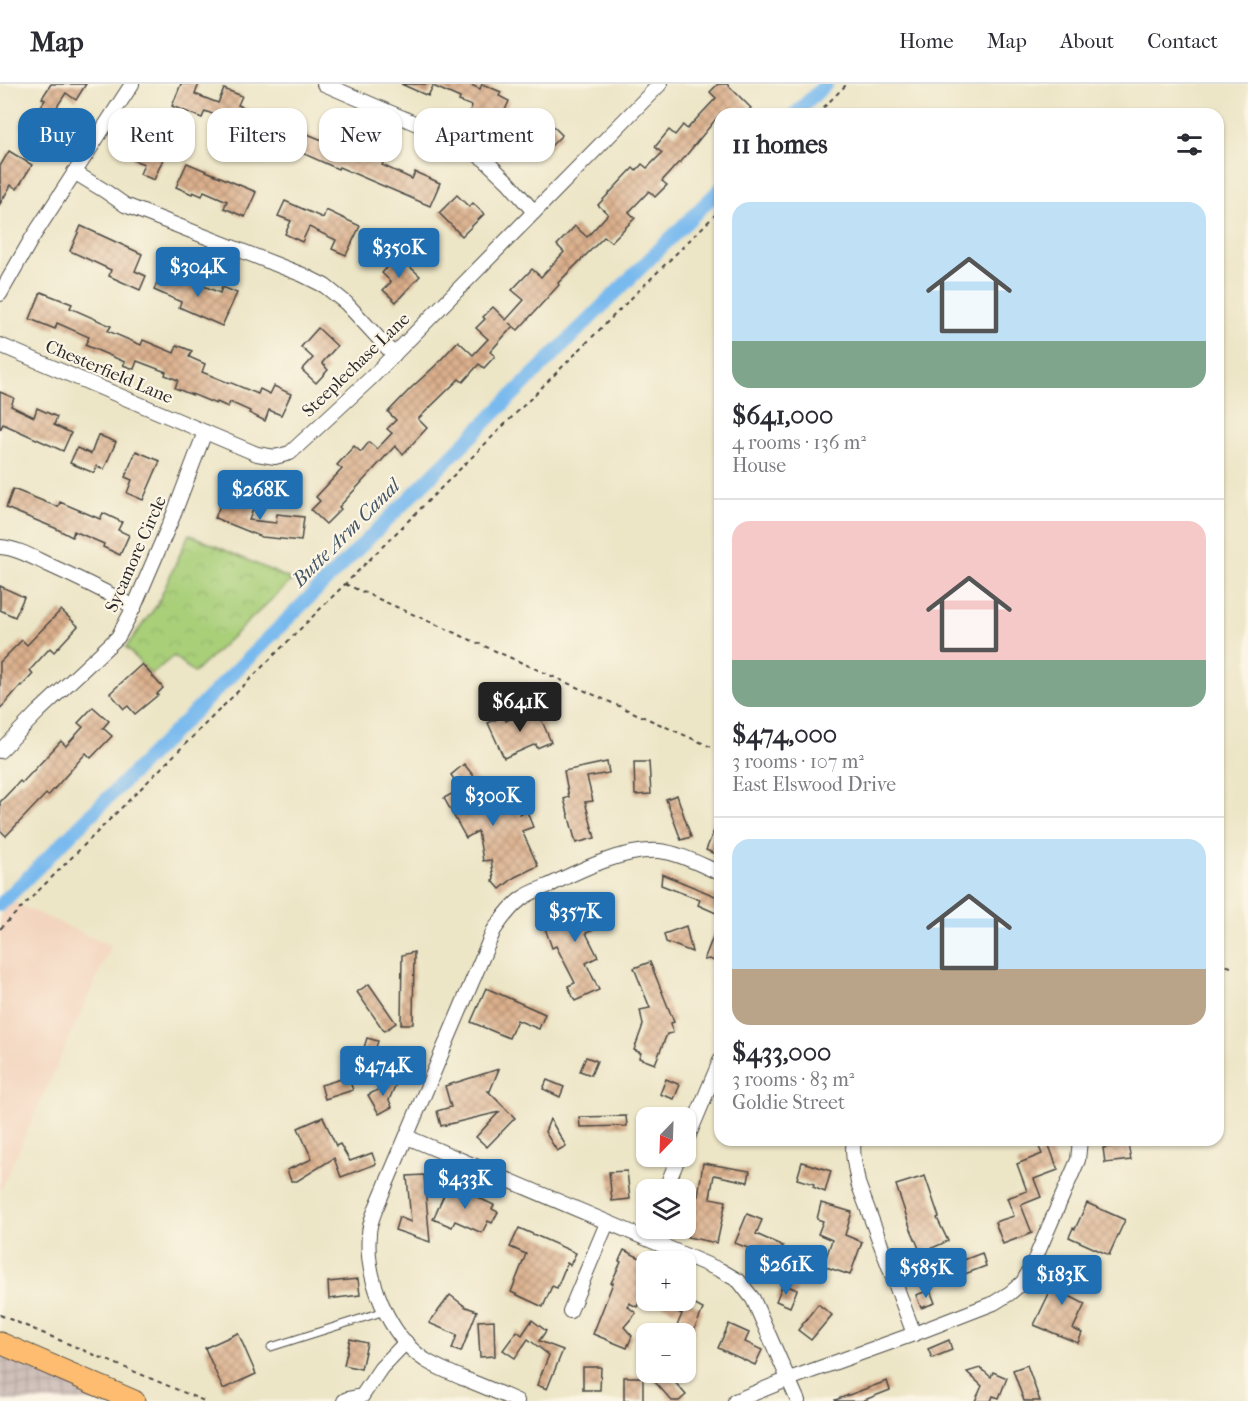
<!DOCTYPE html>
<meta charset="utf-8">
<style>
body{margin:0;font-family:"IM FELL French Canon",serif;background:#f7f7f7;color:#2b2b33;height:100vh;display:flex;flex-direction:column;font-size:22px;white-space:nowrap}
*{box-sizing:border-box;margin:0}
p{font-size:20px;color:#7c7c81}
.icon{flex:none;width:33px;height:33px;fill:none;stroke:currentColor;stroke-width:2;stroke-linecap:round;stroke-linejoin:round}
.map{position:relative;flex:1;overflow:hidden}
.panel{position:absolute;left:714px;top:24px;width:510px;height:1038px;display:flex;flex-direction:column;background:#fff;border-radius:18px;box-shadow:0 2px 4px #0004}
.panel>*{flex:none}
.hud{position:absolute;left:18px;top:24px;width:570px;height:54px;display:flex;gap:12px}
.needle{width:39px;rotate:203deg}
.controls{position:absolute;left:636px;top:1023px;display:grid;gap:12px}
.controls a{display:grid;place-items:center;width:60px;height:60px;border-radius:12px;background:#fff;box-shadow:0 2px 4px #0004;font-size:30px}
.price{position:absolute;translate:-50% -51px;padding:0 14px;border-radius:6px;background:#1f6fb2;color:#fff;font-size:20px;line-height:39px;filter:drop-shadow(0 2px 3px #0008)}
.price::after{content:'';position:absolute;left:50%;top:36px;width:18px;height:14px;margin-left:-9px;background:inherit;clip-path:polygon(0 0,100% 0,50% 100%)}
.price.active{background:#222;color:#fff}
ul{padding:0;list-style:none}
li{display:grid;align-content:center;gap:12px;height:318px;padding:0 18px}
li+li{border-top:2px solid #e1e1e2}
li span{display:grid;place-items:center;height:186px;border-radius:18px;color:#555}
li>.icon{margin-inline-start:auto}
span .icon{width:108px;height:108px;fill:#fffc;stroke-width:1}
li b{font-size:26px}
h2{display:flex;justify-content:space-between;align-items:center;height:72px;padding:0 18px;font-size:26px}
.chip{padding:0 21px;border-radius:18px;background:#fff;box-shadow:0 2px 4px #0004;font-size:21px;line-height:54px}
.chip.active{background:#1f6fb2;color:#fff}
header{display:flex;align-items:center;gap:36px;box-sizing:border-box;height:84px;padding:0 30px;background:#fff;border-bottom:2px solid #e1e1e2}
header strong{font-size:28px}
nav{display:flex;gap:33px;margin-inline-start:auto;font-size:21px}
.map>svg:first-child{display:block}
.built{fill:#f3d4be}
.industrial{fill:url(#industrial-grid)}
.park{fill:url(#park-crowns);stroke:#6a7d52;stroke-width:1.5}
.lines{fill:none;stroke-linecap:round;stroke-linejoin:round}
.canal{stroke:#79baee;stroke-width:14}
.building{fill:url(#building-cross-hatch)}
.service-casing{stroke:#484742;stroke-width:9}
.minor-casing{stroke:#484742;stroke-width:16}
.primary-casing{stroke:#484742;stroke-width:23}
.path{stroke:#484742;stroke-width:2;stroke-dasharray:4.5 4.5;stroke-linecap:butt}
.service{stroke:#fff;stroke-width:7}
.minor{stroke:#fff;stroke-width:14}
.primary{stroke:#fdbc70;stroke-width:21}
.labels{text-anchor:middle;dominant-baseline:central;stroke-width:4.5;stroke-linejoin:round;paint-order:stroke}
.street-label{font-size:18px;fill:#2b2b2b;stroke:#fcf5e5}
.water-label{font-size:20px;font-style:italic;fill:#425666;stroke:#fcf5e5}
</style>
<header>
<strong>Map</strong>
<nav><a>Home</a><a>Map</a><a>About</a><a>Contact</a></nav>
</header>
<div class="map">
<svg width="1248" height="1317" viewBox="0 0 1248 1317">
<defs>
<pattern id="industrial-grid" width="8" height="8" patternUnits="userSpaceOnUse" patternTransform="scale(1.5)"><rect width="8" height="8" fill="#cfc0ba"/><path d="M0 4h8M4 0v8" fill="none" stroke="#b2a5a0"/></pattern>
<pattern id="park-crowns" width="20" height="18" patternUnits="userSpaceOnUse" patternTransform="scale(1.5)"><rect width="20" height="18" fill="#a9cf79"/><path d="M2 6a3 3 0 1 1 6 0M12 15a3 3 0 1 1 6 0" fill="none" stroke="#92b269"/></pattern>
<pattern id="building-cross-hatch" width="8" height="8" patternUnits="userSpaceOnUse" patternTransform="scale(1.5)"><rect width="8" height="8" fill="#dbb08d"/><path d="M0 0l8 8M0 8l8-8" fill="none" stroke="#b28f73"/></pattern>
</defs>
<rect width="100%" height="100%" fill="#fcf5e5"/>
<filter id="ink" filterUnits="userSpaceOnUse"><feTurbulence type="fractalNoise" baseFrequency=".0167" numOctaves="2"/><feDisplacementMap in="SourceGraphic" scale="12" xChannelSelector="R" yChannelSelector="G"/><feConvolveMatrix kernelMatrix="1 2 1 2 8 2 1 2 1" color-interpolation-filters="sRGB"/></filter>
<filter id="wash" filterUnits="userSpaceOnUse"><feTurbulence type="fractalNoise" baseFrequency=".008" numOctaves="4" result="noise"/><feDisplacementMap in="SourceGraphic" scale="24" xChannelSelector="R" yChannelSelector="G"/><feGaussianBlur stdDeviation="1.35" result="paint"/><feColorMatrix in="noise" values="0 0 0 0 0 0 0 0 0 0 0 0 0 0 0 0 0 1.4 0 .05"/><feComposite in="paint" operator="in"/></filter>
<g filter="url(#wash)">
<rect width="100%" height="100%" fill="#ece5c6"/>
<polygon class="built" points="13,818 111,862 0,1107 0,832"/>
<polygon class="industrial" points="0,1259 135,1317 0,1317"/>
<polygon class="park" points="189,450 292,496 194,589 174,572 151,590 126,563 157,521"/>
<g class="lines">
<g class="canal">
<polyline points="795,30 826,0"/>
<polyline points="0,821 720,105"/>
</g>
</g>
<g id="blocks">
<g class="building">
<polygon points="51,0 86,0 76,16 66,9 48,36 59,43 44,66 22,52 26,46 20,42 26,32 32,36 45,16 42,14"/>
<polygon points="181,0 199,0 195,10 218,19 224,5 242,12 238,21 265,32 268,25 291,34 288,41 310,51 322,56 324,51 333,54 334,51 376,69 375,73 384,77 382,81 412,95 415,88 440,99 430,122 339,83 338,85 302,69 303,67 249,43 249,45 205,27 202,34 172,22"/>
<polygon points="401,0 469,0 480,5 482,0 501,8 499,12 509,17 498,42 469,29 472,22 459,17 460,14 433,2 428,12"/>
<polygon points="718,0 727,0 751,24 745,30 720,30 680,79 679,78 662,97 667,101 655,113 649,107 629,128 635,134 611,158 604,153 558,199 559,201 518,246 509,239 513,242 490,268 495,272 484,284 479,280 463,298 459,295 418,335 427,344 403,370 395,362 339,423 341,425 326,440 311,426 320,417 316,413 342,385 337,381 354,362 361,368 369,358 377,365 392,349 387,345 396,336 388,328 411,304 435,282 458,257 473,271 488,255 476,244 485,235 483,233 493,223 506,236 524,216 512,206 532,185 541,193 564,168 557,161 575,142 587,153 608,130 598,121 633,84 636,87 642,80 647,84 662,69 655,63 669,46 675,51 683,41 687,45 716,14 710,8"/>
<polygon points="542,31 562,51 545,68 541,64 531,75 515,59"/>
<polygon points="153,38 175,47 154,96 140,90 144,80 133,76 141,58 144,59"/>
<polygon points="9,67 32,81 17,105 11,101 0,120 0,82"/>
<polygon points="187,79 256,108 245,133 224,124 227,117 204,107 202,112 193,108 192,110 176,103"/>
<polygon points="457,111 469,123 473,119 484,130 462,152 439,129"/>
<polygon points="285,117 323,134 326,126 360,142 346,171 332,165 336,156 309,143 302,158 285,150 291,137 278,132"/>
<polygon points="81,142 142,170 135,187 146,192 140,206 109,192 111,186 70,167"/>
<polygon points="398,172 420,192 396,218 383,206 391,198 382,189"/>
<polygon points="160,190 173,196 176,190 220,209 222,203 237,209 222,242 179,223 181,218 154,206"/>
<polygon points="41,208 72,220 70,224 111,242 108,247 141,261 143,256 174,269 177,261 192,267 189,273 205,280 202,288 229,299 229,298 258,310 260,305 270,310 274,302 291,310 281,331 269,326 265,337 249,329 250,327 230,318 228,323 217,318 216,320 192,310 192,311 175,304 178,296 165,291 166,288 137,277 134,285 123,281 125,278 85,261 89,253 57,239 55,245 30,235"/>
<polygon points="318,244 337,262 322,279 328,286 316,299 302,286 313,274 301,263"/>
<polygon points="0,308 14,314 11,322 34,333 37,324 57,333 54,341 71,349 63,367 3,340 0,346"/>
<polygon points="98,351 116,358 104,385 97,382 94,389 70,379 77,364 91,370"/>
<polygon points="136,367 160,377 143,416 127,409 132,396 125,393"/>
<polygon points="13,405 58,423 60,418 100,435 103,429 122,438 118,446 129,451 120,471 103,463 104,460 74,447 72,453 55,444 6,424"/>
<polygon points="224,411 254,423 249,436 276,439 277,430 304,433 301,457 262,453 215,434"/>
<polygon points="0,502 24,513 15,533 0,526"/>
<polygon points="61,526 78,542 54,568 50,564 30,586 33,590 22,602 21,601 0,625 0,578 22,556 27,561"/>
<polygon points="142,580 163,604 157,610 158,611 135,630 128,622 124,625 110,609"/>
<polygon points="93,623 109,637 103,644 112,652 91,674 86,669 48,712 46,710 6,752 0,746 0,718 20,697 22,699 61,657 66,662 83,643 78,639"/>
<polygon points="536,623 551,658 537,664 536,660 504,674 488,639 504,632 506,637"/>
<polygon points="607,678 609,689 587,693 593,717 585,718 595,754 576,759 564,715 569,713 564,687"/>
<polygon points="634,678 649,678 651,710 635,711"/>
<polygon points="464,680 494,717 513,710 520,730 527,728 533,743 522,747 538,782 515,793 500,805 492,796 494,795 491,776 483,777 478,747 466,754 444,714 461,705 451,691"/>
<polygon points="677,711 691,753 681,756 666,715"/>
<polygon points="720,732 720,772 706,766"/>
<polygon points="662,790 720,814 720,819 716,829 698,821 700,816 661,801"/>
<polygon points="590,815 602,842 586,849 598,873 586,879 599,906 575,917 568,902 575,899 556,862 552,864 541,833"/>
<polygon points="719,837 720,837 720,879 709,875 704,876"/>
<polygon points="686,842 692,868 666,858 664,850"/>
<polygon points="414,868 413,940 401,940 402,871"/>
<polygon points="650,878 674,938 671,939 673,949 667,950 655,980 639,974 641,969 634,966 643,941 640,926 650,924 634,884"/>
<polygon points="369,900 396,939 384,947 357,908"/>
<polygon points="486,904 545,930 539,945 517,936 509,954 471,938"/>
<polygon points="367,954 378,957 373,973 362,970"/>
<polygon points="586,973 597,977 591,991 580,987"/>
<polygon points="499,985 490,1007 488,1007 515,1034 487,1063 476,1053 499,1028 441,1042 437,1027 451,1023 445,1002"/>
<polygon points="348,993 353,1006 325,1015 321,1001"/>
<polygon points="398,995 389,1016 392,1023 379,1030 368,1011"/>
<polygon points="666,995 680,1001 674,1015 660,1010"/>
<polygon points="547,996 564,1003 560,1013 543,1005"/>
<polygon points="626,1032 627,1042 580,1043 579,1033"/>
<polygon points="323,1033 336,1062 340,1060 350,1077 372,1069 376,1080 341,1093 334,1074 297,1097 291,1097 287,1086 312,1075 298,1044"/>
<polygon points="550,1035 566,1062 557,1067 545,1048"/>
<polygon points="1036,1056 1047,1056 1058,1086 1034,1095 1041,1113 1021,1121 1032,1149 1003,1160 995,1138 1014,1132 1007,1114 1027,1107 1017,1080 1042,1070"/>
<polygon points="1128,1060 1131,1076 1105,1079 1103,1064"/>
<polygon points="802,1078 831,1087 825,1108 813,1103 814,1100 797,1095"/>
<polygon points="703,1079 750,1087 748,1098 714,1091 710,1114 726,1117 717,1159 687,1153 695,1112 698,1112"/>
<polygon points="627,1087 630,1115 612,1117 609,1088"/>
<polygon points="424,1091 430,1158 395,1146 399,1133 411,1138 407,1092"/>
<polygon points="925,1092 939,1133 937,1134 948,1157 921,1169 910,1143 896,1101"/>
<polygon points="449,1100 494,1121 492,1125 498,1128 492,1139 488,1137 482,1149 455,1137 452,1143 433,1135"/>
<polygon points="821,1119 852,1128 845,1151 862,1158 850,1191 823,1182 832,1156 818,1150 823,1137 817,1135"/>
<polygon points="1087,1119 1125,1136 1109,1171 1069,1153 1073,1144 1075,1145"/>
<polygon points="747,1130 762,1136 756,1150 783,1162 773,1186 754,1177 758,1168 735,1159"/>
<polygon points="519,1144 576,1169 570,1181 567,1179 557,1204 552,1202 543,1223 511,1208 526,1170 510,1163"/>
<polygon points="624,1166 646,1177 646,1202 637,1223 629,1219 627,1222 636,1229 624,1243 632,1252 627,1264 593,1250 613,1199 611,1199 621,1178 619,1177"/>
<polygon points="982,1169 986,1182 949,1196 945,1183"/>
<polygon points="1065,1176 1080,1183 1067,1211 1085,1220 1073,1245 1082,1249 1078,1259 1034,1241"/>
<polygon points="358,1195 360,1211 329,1215 328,1198"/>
<polygon points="783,1200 797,1206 790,1223 776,1217"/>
<polygon points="930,1206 935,1219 921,1224 916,1211"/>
<polygon points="450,1211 466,1223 477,1227 461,1268 452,1265 457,1251 429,1239"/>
<polygon points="651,1216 686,1216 703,1225 693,1249 677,1242 682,1230"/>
<polygon points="818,1220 832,1231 811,1256 798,1246"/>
<polygon points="494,1236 495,1272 480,1273 478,1237"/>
<polygon points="532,1236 546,1247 539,1257 563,1266 547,1305 537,1301 549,1271 528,1255 515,1274 503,1266 517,1247 522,1251"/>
<polygon points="729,1240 749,1249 745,1258 762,1266 755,1281 718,1264"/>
<polygon points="238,1249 256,1290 223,1305 205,1264"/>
<polygon points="350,1255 367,1259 361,1285 344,1281"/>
<polygon points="949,1256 952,1266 932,1274 928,1265"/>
<polygon points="1027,1281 1040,1317 1024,1317 1013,1286"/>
<polygon points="583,1283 601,1283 600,1306 583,1306"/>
<polygon points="980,1284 991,1293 993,1288 1007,1294 999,1314 993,1312 991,1317 975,1317 982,1302 967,1288"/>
<polygon points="646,1288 666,1288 686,1311 679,1317 672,1317"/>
<rect x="624" y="1293" width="19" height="24"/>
<polygon points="887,1297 890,1306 862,1317 836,1317 835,1316"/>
</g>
</g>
</g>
<g filter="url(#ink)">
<use href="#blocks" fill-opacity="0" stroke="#484742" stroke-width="1.5"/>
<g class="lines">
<g class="service-casing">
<polyline id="service" points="271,1263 385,1227"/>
</g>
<g class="minor-casing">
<g id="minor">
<polyline points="324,0 461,59 485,76 509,99 534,128"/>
<polyline points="74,88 105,107 125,121 303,191 325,202 346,219 394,271"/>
<polyline points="0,210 32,154 132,0"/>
<polyline points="0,261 257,370 275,373 290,369 371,294 660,0"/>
<path d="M 0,463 C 17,464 34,474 49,481 C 78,494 106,508 134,523"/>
<polyline points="0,667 38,628 118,553 134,523 173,432 205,348"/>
<polyline points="407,1053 720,1186 739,1197 753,1215 798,1317"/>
<path d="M 854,1056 C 851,1070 856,1085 858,1099 L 914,1250"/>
<polyline points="686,1058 720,977"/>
<polyline points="665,1106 679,1072"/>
<polyline points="570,1227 607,1139"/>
<polyline points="362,1312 381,1284 406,1258"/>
<polyline points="344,1317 347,1315 362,1312"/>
<path d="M 517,1317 C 499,1309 481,1301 462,1294 C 449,1288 436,1283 425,1276 C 388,1251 365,1193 369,1150 C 369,1141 373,1132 376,1124 L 494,846 C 502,835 509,824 521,815 C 529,809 540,805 550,801 C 582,785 623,765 659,767 C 680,769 701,781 720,789"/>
<polyline points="735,1317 789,1295 914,1250 994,1219 1010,1209 1023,1198 1032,1182 1078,1076 1080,1056"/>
</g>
</g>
<g class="primary-casing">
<polyline id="primary" points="0,1259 134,1317"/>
</g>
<g class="path">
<polyline points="817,30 847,0"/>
<polyline points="345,500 720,667"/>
<path d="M 0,845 C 240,606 479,365 720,126"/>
<polyline points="1218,879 1231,883"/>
<polyline points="0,1231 204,1317"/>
</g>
<use href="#service" class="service"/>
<use href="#minor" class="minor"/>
<use href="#primary" class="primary"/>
</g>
</g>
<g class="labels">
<g class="street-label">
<text transform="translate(356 281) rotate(-44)">Steeplechase Lane</text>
<text transform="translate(109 288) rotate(23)">Chesterfield Lane</text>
<text transform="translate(136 470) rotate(-66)">Sycamore Circle</text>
</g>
<g class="water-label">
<text transform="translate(346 449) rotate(-45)">Butte Arm Canal</text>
</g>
</g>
</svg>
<div class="controls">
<a><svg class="needle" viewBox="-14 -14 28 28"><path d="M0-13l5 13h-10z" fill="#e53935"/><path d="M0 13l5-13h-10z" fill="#7c7c81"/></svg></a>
<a><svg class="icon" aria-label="layers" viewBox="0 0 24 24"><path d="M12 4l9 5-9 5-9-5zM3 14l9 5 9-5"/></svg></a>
<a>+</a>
<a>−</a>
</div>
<b class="price" style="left:399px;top:195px">$350K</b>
<b class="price" style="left:198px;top:214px">$304K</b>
<b class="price" style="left:260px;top:437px">$268K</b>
<b class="price active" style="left:520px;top:649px">$641K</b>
<b class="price" style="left:493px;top:743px">$300K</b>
<b class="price" style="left:575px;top:859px">$357K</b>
<b class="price" style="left:383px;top:1013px">$474K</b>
<b class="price" style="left:465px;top:1126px">$433K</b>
<b class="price" style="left:786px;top:1212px">$261K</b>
<b class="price" style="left:926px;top:1215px">$585K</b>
<b class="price" style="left:1062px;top:1222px">$183K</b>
<div class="hud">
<a class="chip active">Buy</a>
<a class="chip">Rent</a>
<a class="chip">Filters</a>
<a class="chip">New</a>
<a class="chip">Apartment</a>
</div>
<section class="panel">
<h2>11 homes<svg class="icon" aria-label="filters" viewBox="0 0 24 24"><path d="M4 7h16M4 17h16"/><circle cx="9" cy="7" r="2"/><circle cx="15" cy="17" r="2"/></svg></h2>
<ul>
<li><span style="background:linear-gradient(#bfe0f5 75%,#7fa58c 0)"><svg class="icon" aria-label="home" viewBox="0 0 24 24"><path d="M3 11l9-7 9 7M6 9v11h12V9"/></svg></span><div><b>$641,000</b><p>4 rooms · 136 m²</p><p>House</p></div></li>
<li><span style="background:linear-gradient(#f6c9c9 75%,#7fa58c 0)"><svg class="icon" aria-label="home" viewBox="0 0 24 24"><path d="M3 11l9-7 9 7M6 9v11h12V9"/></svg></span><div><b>$474,000</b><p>3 rooms · 107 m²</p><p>East Elswood Drive</p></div></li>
<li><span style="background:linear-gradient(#bfe0f5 70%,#b9a48a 0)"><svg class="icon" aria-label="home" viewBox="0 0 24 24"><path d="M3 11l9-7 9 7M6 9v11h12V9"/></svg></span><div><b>$433,000</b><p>3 rooms · 83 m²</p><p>Goldie Street</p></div></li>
</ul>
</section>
</div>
